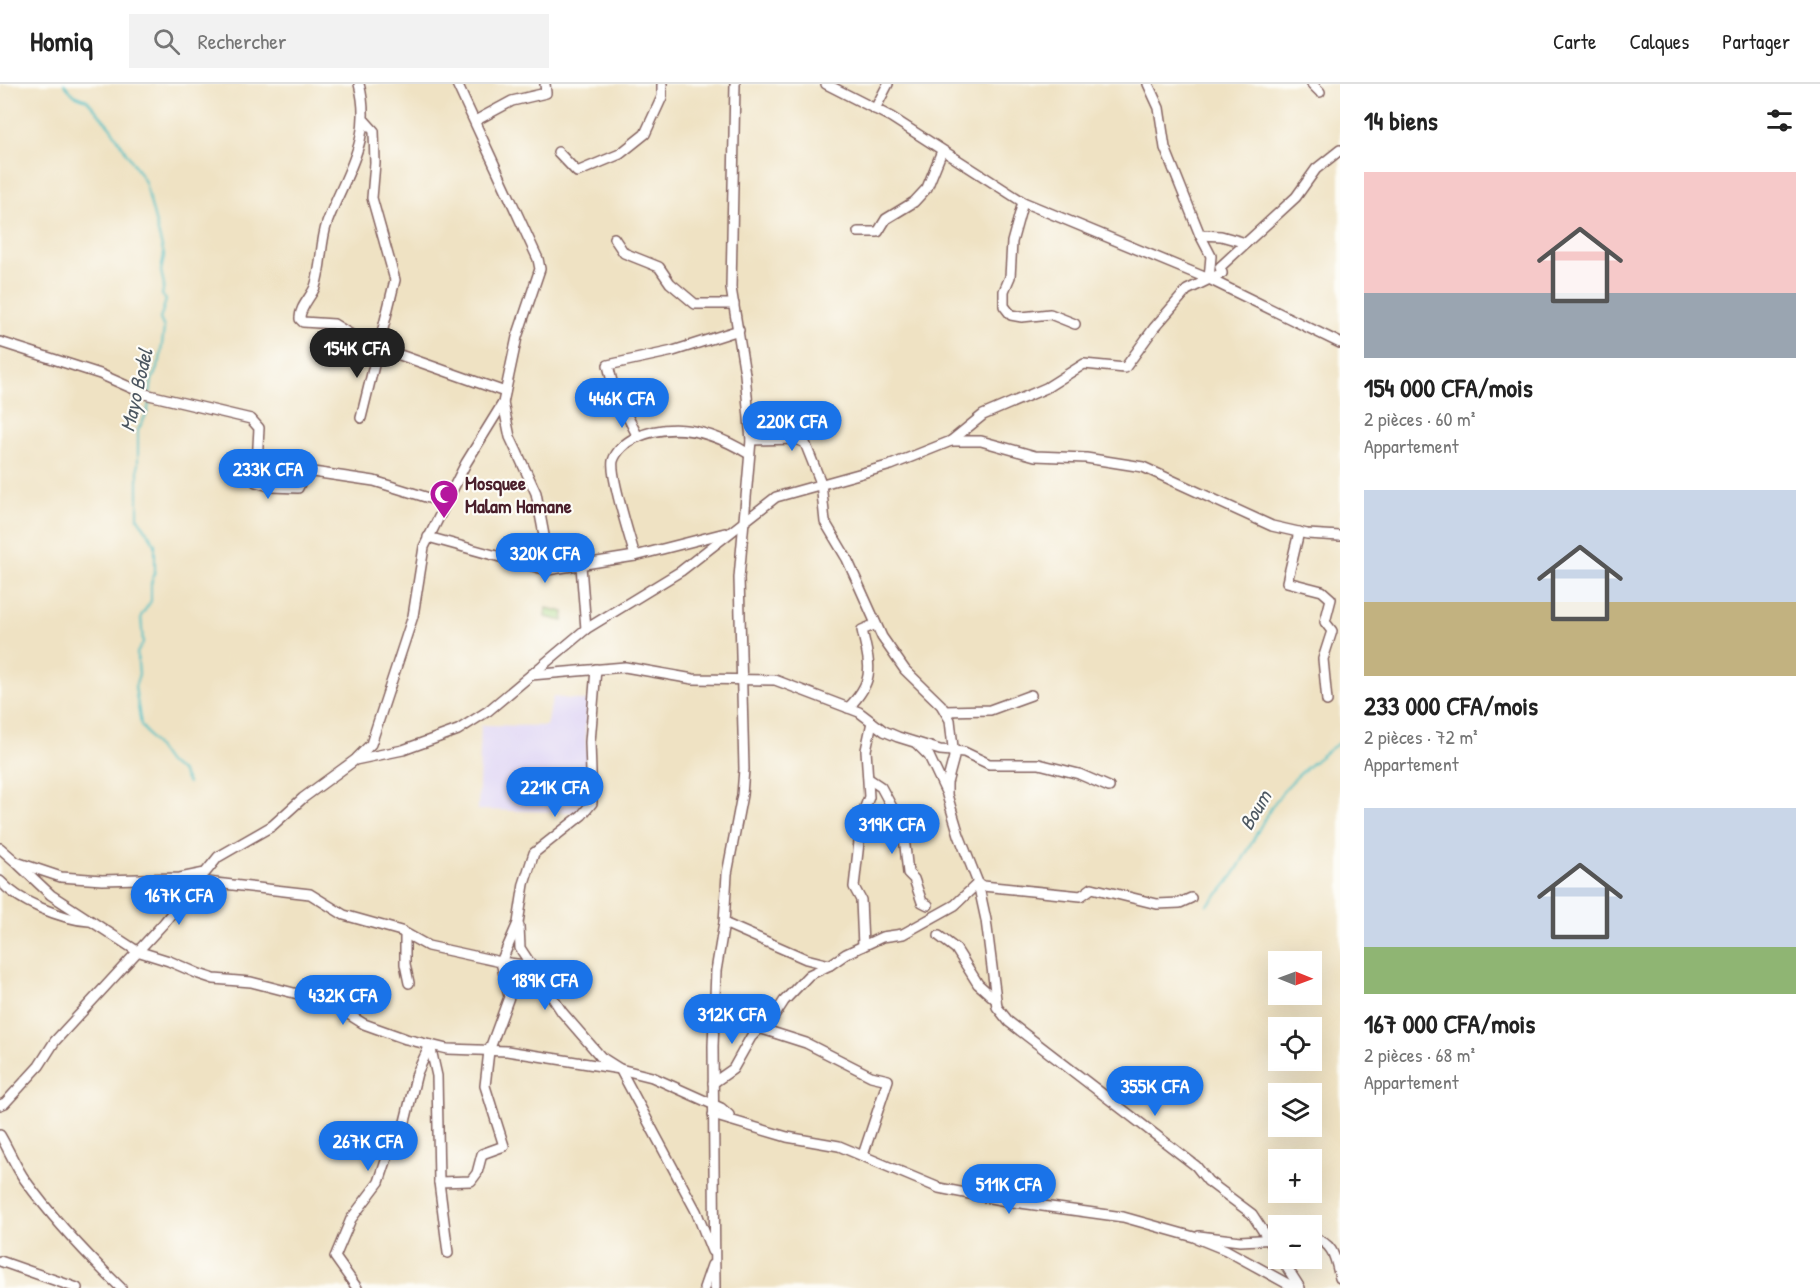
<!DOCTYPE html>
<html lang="fr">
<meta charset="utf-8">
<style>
body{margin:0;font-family:"Patrick Hand",sans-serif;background:#f2f2f2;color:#222;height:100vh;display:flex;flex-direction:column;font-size:22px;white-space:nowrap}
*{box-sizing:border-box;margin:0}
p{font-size:20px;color:#767676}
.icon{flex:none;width:33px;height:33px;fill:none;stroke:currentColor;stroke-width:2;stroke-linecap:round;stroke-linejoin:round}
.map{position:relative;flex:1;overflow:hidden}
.side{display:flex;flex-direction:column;background:#fff;width:480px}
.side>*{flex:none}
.needle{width:39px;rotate:91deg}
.controls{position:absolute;left:1268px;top:867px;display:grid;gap:12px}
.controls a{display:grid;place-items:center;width:54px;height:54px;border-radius:0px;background:#fff;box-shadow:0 6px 24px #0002;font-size:30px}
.price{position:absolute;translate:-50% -51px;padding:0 14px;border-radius:21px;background:#1a73e8;color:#fff;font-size:20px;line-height:39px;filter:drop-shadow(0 2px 3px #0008)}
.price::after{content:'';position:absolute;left:50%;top:36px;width:18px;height:14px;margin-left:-9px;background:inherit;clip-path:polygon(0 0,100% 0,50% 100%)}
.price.on{background:#222;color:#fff}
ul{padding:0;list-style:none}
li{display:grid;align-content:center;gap:12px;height:318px;padding:0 24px}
li span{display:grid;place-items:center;height:186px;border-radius:0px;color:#555}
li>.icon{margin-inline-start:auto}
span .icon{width:108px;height:108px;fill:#fffc;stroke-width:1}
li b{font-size:26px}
h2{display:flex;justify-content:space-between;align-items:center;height:72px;padding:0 24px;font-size:26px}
header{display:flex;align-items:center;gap:36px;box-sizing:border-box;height:84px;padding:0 30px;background:#fff;border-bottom:2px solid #e0e0e0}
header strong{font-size:28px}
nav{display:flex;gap:33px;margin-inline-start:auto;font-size:21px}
.search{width:420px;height:54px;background:#f2f2f2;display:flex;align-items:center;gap:15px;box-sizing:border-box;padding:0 21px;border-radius:0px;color:#767676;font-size:22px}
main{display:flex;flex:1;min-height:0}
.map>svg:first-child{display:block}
.built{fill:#dfd5f5}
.green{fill:#a8d785;stroke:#797b58;stroke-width:1.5}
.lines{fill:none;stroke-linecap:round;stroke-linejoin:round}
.stream{stroke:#51bfc5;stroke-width:2}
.minor-casing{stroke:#846360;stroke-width:12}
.minor{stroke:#fff;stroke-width:9}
.labels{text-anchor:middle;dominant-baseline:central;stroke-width:4.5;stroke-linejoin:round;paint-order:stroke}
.poi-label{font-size:20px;font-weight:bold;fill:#4a1f2b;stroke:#fdfcf7;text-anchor:start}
.water-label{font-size:21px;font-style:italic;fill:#4c5761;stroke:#fdfcf7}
</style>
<header>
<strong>Homiq</strong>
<div class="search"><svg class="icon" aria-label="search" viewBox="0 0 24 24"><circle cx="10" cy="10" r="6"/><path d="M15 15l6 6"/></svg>Rechercher</div>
<nav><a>Carte</a><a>Calques</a><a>Partager</a></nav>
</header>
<main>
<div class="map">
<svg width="1340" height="1204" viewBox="0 0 1340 1204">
<rect width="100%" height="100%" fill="#fdfcf7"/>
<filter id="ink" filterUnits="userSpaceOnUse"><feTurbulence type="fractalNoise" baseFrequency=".0167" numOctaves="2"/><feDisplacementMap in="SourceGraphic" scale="12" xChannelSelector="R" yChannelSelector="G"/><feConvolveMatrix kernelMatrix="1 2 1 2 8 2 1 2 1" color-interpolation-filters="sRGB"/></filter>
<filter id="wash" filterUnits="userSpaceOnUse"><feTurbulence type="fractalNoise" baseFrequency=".008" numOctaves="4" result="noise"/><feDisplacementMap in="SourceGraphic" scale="24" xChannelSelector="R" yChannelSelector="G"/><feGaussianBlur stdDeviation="1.35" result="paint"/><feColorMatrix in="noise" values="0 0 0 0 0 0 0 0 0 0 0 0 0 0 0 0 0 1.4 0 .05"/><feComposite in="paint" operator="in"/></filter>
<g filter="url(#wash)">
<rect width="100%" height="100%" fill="#efe2c3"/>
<polygon class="built" points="553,613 588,617 585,643 590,714 581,728 478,726 481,641 546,642"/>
<polygon class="green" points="546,524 564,528 563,537 545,533"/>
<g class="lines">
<g class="stream">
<polyline points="64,0 74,11 87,16 111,44 145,98 164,171 161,187 164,201 162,211 166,216 160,235 164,244 160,277 152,296 150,310"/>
<polyline points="150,315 147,329 138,346 138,434 155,460 155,486 151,500 151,517 141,532 143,559 137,569 139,590 135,603 141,641 168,679 181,687 188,699"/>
<path d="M 1207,821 C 1240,791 1246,766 1268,729 C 1284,701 1310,679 1340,658"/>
</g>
</g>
</g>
<g filter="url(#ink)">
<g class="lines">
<g class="minor-casing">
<g id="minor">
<path d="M 359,0 C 374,56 345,90 327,139 C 320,159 322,182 315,203 C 311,213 299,224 300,235 L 303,238 L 334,240 L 363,258 L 505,308"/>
<polyline points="826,0 891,33 1023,118 1209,195 1340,259"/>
<polyline points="1148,0 1159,24 1165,64 1200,151 1211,172 1209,195"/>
<polyline points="1312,0 1320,8"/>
<polyline points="875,25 888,0"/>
<polyline points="475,37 512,17 546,9 545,0"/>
<polyline points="558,68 577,88 620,70 645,50 662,13 662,0"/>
<polyline points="1023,118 1012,158 1010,193 1004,207 1004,222 1011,231 1022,233 1050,230 1075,240"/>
<polyline points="858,148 878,148 886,135 914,118 927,104 942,67"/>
<polyline points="1200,151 1221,152 1246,159"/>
<polyline points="614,154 624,169 659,183 670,199 695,220 734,220"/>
<polyline points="0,258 100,290 145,310 251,335 259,344 256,398 273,403 298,404 306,387 374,397 445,419"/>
<polyline points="503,319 510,353 536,409 547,467 547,486 635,472 725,449"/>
<polyline points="361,334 395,196 372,114 375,79 374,47 365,37"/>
<polyline points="638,353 614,306 608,281 673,267 739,246"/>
<polyline points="751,356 796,355 805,359 821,399 825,438 847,475 882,553 905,586 941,621 950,636 954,673 947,699 947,711 959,751 978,799 986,836 997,923 1009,938 1196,1082 1208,1097 1252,1130 1278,1170"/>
<polyline points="951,357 983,331 1046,304 1084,280 1125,284 1154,244 1187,206 1222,189 1220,183 1296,113 1316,85 1340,66"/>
<polyline points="1299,448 1287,498 1322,507 1331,515 1325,538 1332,547 1323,575 1327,617"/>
<polyline points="428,453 547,486"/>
<path d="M 635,472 C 630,454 610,392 613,377 C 616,367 626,358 635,354 C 674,336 715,349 749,370"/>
<polyline points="581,482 586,545"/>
<polyline points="531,591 625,583 693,595 775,596 859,628 884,647 898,653 940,666 964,668 989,680 1039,680 1079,690 1109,703"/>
<path d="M 848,624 C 876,596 870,582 862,546 L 876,540"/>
<polyline points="945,627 990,626 1031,611"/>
<polyline points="916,659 929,672 946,708"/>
<polyline points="357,674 371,660 413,532 424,463 466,379 503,319 517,253 540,185 538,175 457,0"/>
<polyline points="869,695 881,703 894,727 904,753 908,789 914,795 922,818 928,821"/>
<polyline points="0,764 16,778 61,793 102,796 180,794 205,789 218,773 272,742 303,714 355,676 403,666 458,646 488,627 586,545 681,487 776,413 891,381 951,357 981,357 1035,372 1086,374 1143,383 1272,442 1307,450 1340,452"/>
<polyline points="19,781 51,811 137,867 169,877 199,890 214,895 251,898 329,918 364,940 406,955 447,965 507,967 620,985 652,993 721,1024 729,1031 730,1036"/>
<polyline points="202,792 198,797 310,810 344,831 401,847 405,850 405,880 409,899"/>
<path d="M 0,797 C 19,818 61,835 89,837"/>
<polyline points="724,839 806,875 830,881 846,870 882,853 903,850 955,821 978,799 983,802 1081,812 1092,804 1157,820 1180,819 1191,814"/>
<polyline points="519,842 520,864 562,928 601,973 620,985 696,1127 712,1167"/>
<polyline points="403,848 428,862 501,878 532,882"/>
<polyline points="939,852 956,865 978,900 996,916"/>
<polyline points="863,862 861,816 854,803 862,731 869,713 866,666 872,638"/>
<polyline points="714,929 768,942 784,917 809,891 830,881"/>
<polyline points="759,944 806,959 871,992 888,996 863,1071"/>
<polyline points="430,961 437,992 439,1098 448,1169"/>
<polyline points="713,999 733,985 751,953 762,942"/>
<polyline points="0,1021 5,1019 39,982 55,957 163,840 198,797"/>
<polyline points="713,1031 787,1053 839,1062 939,1104 1006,1117 1123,1133 1194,1153 1226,1166 1295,1204"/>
<path d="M 0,1051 C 9,1066 15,1082 25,1096 C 53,1135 86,1170 121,1204"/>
<polyline points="439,1098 471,1097 477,1089 482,1070 504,1062 485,1002 489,967 509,913 501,878 518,839 524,800 534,769 582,731 592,719 590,658 596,585"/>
<polyline points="1199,1152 1240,1157 1278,1155"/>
<path d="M 1311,1153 C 1334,1159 1335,1173 1340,1194"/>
<polyline points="1281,1174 1300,1204"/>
<polyline points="0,1177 77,1204"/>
<polyline points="357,1204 335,1173 351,1135 379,1098 392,1059 402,1050 417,989 430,961"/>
<polyline points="704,1204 712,1181"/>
<polyline points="715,1204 713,962 716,887 724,839 727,790 742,711 744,685 739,494 751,356 745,290 731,204 735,0"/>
</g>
</g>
<use href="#minor" class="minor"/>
</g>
</g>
<defs>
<g id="mosque-pin" transform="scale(1.5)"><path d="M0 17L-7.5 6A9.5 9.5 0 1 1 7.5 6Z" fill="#b5179e" stroke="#fdfcf7"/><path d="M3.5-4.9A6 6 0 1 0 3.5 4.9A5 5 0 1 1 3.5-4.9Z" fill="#fff"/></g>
</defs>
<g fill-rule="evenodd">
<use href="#mosque-pin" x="444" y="410"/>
</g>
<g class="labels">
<g class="poi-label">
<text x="465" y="398">Mosquee<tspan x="465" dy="23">Malam Hamane</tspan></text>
</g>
<g class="water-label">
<text transform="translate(136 306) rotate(-77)">Mayo Bodel</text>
<text transform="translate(1255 726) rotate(-59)">Boum</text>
</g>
</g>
</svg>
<div class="controls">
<a><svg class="needle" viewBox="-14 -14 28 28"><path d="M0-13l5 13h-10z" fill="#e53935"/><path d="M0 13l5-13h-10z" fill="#767676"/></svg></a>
<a><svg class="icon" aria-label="locate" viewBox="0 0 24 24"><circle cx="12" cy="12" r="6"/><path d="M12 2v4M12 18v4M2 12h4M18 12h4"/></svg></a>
<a><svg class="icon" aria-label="layers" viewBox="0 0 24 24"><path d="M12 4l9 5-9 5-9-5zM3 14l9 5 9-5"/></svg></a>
<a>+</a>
<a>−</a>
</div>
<b class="price on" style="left:357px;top:295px">154K CFA</b>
<b class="price" style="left:622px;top:345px">446K CFA</b>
<b class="price" style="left:792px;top:368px">220K CFA</b>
<b class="price" style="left:268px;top:416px">233K CFA</b>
<b class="price" style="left:545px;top:500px">320K CFA</b>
<b class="price" style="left:555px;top:734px">221K CFA</b>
<b class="price" style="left:892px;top:771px">319K CFA</b>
<b class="price" style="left:179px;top:842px">167K CFA</b>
<b class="price" style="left:545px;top:927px">189K CFA</b>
<b class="price" style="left:343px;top:942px">432K CFA</b>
<b class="price" style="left:732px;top:961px">312K CFA</b>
<b class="price" style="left:1155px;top:1033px">355K CFA</b>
<b class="price" style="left:368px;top:1088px">267K CFA</b>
<b class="price" style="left:1009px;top:1131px">511K CFA</b>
</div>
<section class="side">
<h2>14 biens<svg class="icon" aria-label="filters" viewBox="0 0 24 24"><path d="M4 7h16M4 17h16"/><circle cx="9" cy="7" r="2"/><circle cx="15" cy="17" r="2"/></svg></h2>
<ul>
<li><span style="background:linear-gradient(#f6c9c9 65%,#9aa5b1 0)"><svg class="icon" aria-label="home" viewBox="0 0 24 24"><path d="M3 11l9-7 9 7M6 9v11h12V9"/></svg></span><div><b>154 000 CFA/mois</b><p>2 pièces · 60 m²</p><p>Appartement</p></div></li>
<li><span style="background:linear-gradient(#c9d6e8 60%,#c2b280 0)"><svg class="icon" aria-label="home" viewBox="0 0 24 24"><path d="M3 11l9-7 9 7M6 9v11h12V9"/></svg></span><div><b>233 000 CFA/mois</b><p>2 pièces · 72 m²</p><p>Appartement</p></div></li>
<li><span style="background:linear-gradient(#c9d6e8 75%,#8fb573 0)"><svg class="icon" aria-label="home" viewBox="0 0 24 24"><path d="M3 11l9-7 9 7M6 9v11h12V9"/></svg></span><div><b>167 000 CFA/mois</b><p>2 pièces · 68 m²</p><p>Appartement</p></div></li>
</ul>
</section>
</main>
